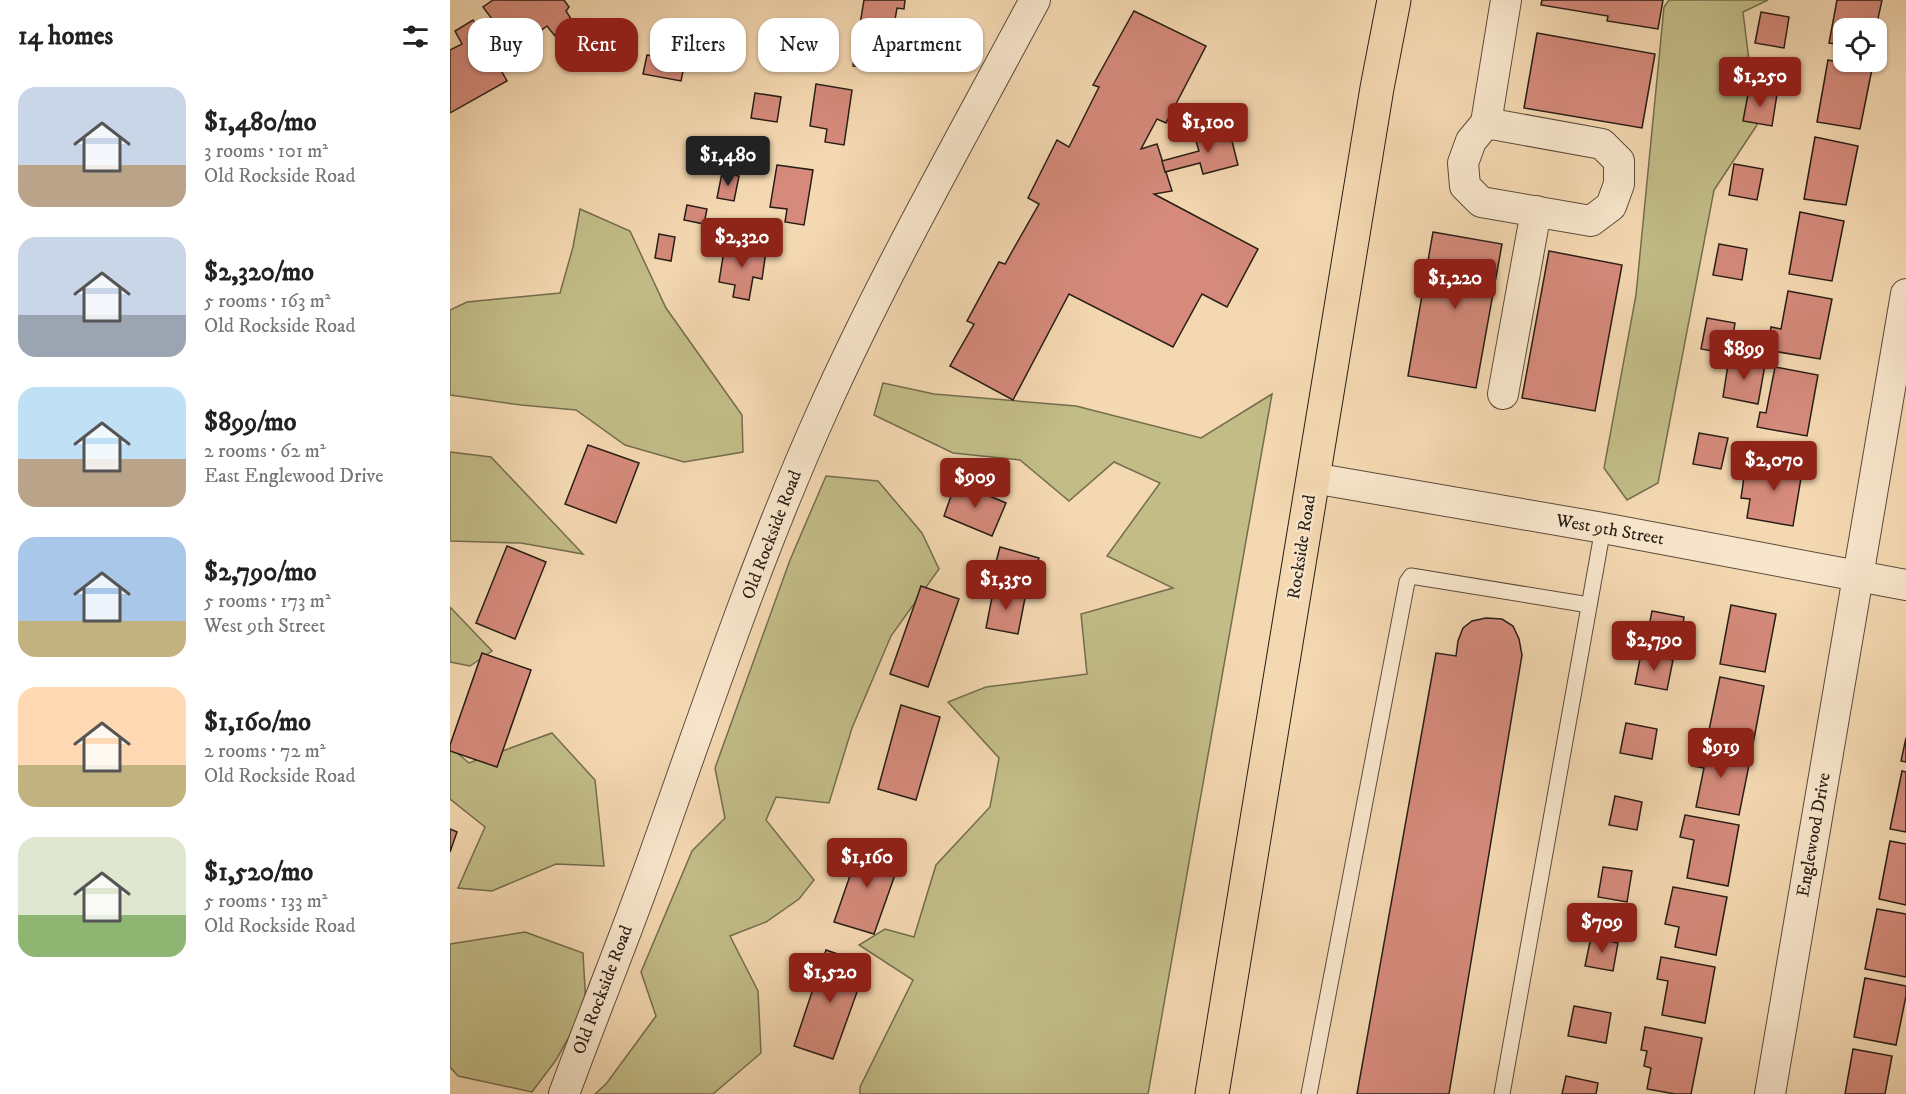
<!DOCTYPE html>
<meta charset="utf-8">
<style>
body{margin:0;font-family:"IM FELL DW Pica",serif;background:#f2f2f2;color:#222;height:100vh;display:flex;flex-direction:column;font-size:22px;white-space:nowrap}
*{box-sizing:border-box;margin:0}
p{font-size:20px;color:#767676}
.icon{flex:none;width:33px;height:33px;fill:none;stroke:currentColor;stroke-width:2;stroke-linecap:round;stroke-linejoin:round}
.map{position:relative;flex:1;overflow:hidden}
.panel{display:flex;flex-direction:column;background:#fff;width:450px}
.panel>*{flex:none}
.guide{position:absolute;left:18px;top:18px;width:570px;height:54px;display:flex;gap:12px}
.controls{position:absolute;left:1383px;top:18px;display:grid;gap:12px}
.controls a{display:grid;place-items:center;width:54px;height:54px;border-radius:12px;background:#fff;box-shadow:0 2px 4px #0004;font-size:30px}
.price{position:absolute;translate:-50% -51px;padding:0 14px;border-radius:6px;background:#8f2418;color:#fff;font-size:20px;line-height:39px;filter:drop-shadow(0 2px 3px #0008)}
.price::after{content:'';position:absolute;left:50%;top:36px;width:18px;height:14px;margin-left:-9px;background:inherit;clip-path:polygon(0 0,100% 0,50% 100%)}
.price.selected{background:#222;color:#fff}
ul{padding:0;list-style:none}
li{display:flex;align-items:center;gap:18px;height:150px;padding:0 18px}
li span{display:grid;place-items:center;flex:none;width:168px;height:120px;border-radius:18px;color:#555}
li>.icon{margin-inline-start:auto}
span .icon{width:72px;height:72px;fill:#fffc;stroke-width:1}
li b{font-size:26px}
h2{display:flex;justify-content:space-between;align-items:center;height:72px;padding:0 18px;font-size:26px}
.tag{padding:0 21px;border-radius:18px;background:#fff;box-shadow:0 2px 4px #0004;font-size:21px;line-height:54px}
.tag.selected{background:#8f2418;color:#fff}
main{display:flex;flex:1;min-height:0}
.map>svg:first-child{display:block}
.green{fill:#c2bc87;stroke:#746d4e;stroke-width:1.5}
.building{fill:#d58a7b;stroke:#271e15;stroke-width:1.5}
.lines{fill:none;stroke-linecap:round;stroke-linejoin:round}
.service-casing{stroke:#5a4c3c;stroke-width:17}
.minor-casing{stroke:#5a4c3c;stroke-width:32}
.primary-casing{stroke:#271e15;stroke-width:35}
.service{stroke:#f8e6cc;stroke-width:15}
.minor{stroke:#f8e6cc;stroke-width:30}
.primary{stroke:#f4d8b1;stroke-width:33}
.labels{text-anchor:middle;dominant-baseline:central;stroke-width:4.5;stroke-linejoin:round;paint-order:stroke}
.street-label{font-size:18px;fill:#271e15;stroke:#f8e6cc}
</style>
<main>
<section class="panel">
<h2>14 homes<svg class="icon" aria-label="filters" viewBox="0 0 24 24"><path d="M4 7h16M4 17h16"/><circle cx="9" cy="7" r="2"/><circle cx="15" cy="17" r="2"/></svg></h2>
<ul>
<li><span style="background:linear-gradient(#c9d6e8 65%,#b9a48a 0)"><svg class="icon" aria-label="home" viewBox="0 0 24 24"><path d="M3 11l9-7 9 7M6 9v11h12V9"/></svg></span><div><b>$1,480/mo</b><p>3 rooms · 101 m²</p><p>Old Rockside Road</p></div></li>
<li><span style="background:linear-gradient(#c9d6e8 65%,#9aa5b1 0)"><svg class="icon" aria-label="home" viewBox="0 0 24 24"><path d="M3 11l9-7 9 7M6 9v11h12V9"/></svg></span><div><b>$2,320/mo</b><p>5 rooms · 163 m²</p><p>Old Rockside Road</p></div></li>
<li><span style="background:linear-gradient(#bfe0f5 60%,#b9a48a 0)"><svg class="icon" aria-label="home" viewBox="0 0 24 24"><path d="M3 11l9-7 9 7M6 9v11h12V9"/></svg></span><div><b>$899/mo</b><p>2 rooms · 62 m²</p><p>East Englewood Drive</p></div></li>
<li><span style="background:linear-gradient(#a9c7e8 70%,#c2b280 0)"><svg class="icon" aria-label="home" viewBox="0 0 24 24"><path d="M3 11l9-7 9 7M6 9v11h12V9"/></svg></span><div><b>$2,790/mo</b><p>5 rooms · 173 m²</p><p>West 9th Street</p></div></li>
<li><span style="background:linear-gradient(#ffd9b3 65%,#c2b280 0)"><svg class="icon" aria-label="home" viewBox="0 0 24 24"><path d="M3 11l9-7 9 7M6 9v11h12V9"/></svg></span><div><b>$1,160/mo</b><p>2 rooms · 72 m²</p><p>Old Rockside Road</p></div></li>
<li><span style="background:linear-gradient(#dfe7d0 65%,#8fb573 0)"><svg class="icon" aria-label="home" viewBox="0 0 24 24"><path d="M3 11l9-7 9 7M6 9v11h12V9"/></svg></span><div><b>$1,520/mo</b><p>5 rooms · 133 m²</p><p>Old Rockside Road</p></div></li>
</ul>
</section>
<div class="map">
<svg width="1456" height="1094" viewBox="0 0 1456 1094">
<rect width="100%" height="100%" fill="#f4d8b1"/>
<filter id="stains"><feTurbulence type="fractalNoise" baseFrequency=".00333" numOctaves="4"/><feColorMatrix values="0 0 0 0 .2 0 0 0 0 .09 0 0 0 0 .02 0 0 0 .5 -.17"/></filter>
<radialGradient id="worn" r=".72"><stop offset=".6" stop-color="#630" stop-opacity="0"/><stop offset="1" stop-color="#630" stop-opacity=".3"/></radialGradient>
<g class="green">
<polygon points="1219,0 1318,0 1293,12 1307,125 1264,190 1208,483 1177,500 1154,468 1186,295 1214,7"/>
<polygon points="130,209 180,231 216,308 292,415 293,452 234,462 175,445 126,410 71,405 0,395 0,310 17,302 110,293 123,247"/>
<polygon points="433,383 484,394 626,406 751,438 822,394 698,1094 410,1094 410,1087 463,980 409,945 435,929 464,937 486,865 540,807 549,758 498,702 536,687 637,674 631,614 723,588 657,556 710,483 664,462 619,501 570,460 503,453 424,415"/>
<polygon points="0,452 41,457 133,554 71,543 0,541"/>
<polygon points="376,476 428,481 472,533 489,569 441,636 402,728 379,803 326,797 316,820 364,880 349,899 316,922 280,936 308,991 311,1053 263,1094 145,1094 156,1084 206,1016 191,972 242,851 275,818 265,768 340,560"/>
<polygon points="0,607 42,651 20,666 0,662"/>
<polygon points="102,733 145,780 154,866 106,864 42,891 8,888 35,827 0,799 0,747 19,763"/>
<polygon points="75,932 133,953 136,1006 106,1060 82,1092 8,1076 0,1067 0,944"/>
</g>
<g class="building">
<polygon points="43,0 114,0 119,7 116,11 123,22 105,36 97,26 65,50 33,7"/>
<polygon points="414,0 455,0 454,9 447,8 443,31 440,30 433,71 403,66"/>
<polygon points="1092,0 1213,0 1208,29 1157,21 1158,16 1091,5"/>
<polygon points="1387,0 1432,0 1426,28 1394,28 1394,45 1379,43"/>
<polygon points="684,11 756,46 716,123 707,119 691,149 707,144 722,191 704,194 808,249 777,307 752,294 723,347 619,294 563,400 500,366 524,324 517,321 549,262 555,264 589,204 578,198 607,140 619,147 649,87 643,85"/>
<polygon points="1311,12 1339,17 1334,48 1305,43"/>
<polygon points="23,20 57,81 0,113 0,50 12,44 5,31"/>
<polygon points="1087,33 1205,54 1192,128 1074,108"/>
<polygon points="197,55 235,62 231,81 193,74"/>
<polygon points="1378,60 1422,69 1410,129 1367,122"/>
<polygon points="366,84 402,90 394,145 375,142 377,129 360,126"/>
<polygon points="1299,89 1327,94 1322,126 1293,121"/>
<polygon points="305,93 331,97 327,122 301,118"/>
<polygon points="779,129 788,165 753,174 750,163 715,172 712,161 749,151 745,138"/>
<polygon points="1365,137 1408,146 1396,205 1354,199"/>
<polygon points="1284,164 1313,169 1307,200 1279,195"/>
<polygon points="327,165 363,170 354,225 335,222 337,209 320,207"/>
<polygon points="272,173 289,176 284,201 267,198"/>
<polygon points="237,205 257,209 254,224 234,220"/>
<polygon points="1350,212 1394,221 1382,281 1339,274"/>
<polygon points="983,232 1052,244 1026,388 958,376"/>
<polygon points="209,234 225,237 221,261 205,258"/>
<polygon points="275,244 316,251 312,279 303,277 299,300 283,297 285,285 269,282"/>
<polygon points="1269,244 1297,249 1292,280 1263,275"/>
<polygon points="1099,251 1172,265 1145,411 1072,398"/>
<polygon points="1338,291 1382,299 1370,359 1317,350 1321,327 1331,329"/>
<polygon points="1257,318 1285,323 1280,354 1251,349"/>
<polygon points="1279,358 1315,365 1308,404 1273,397"/>
<polygon points="1325,367 1368,375 1357,436 1307,427 1310,412 1316,413"/>
<polygon points="1249,433 1278,438 1271,469 1243,464"/>
<polygon points="138,445 189,463 166,523 115,504"/>
<polygon points="1310,458 1353,466 1343,526 1297,518 1300,499 1291,498 1294,477 1307,479"/>
<polygon points="506,482 556,503 542,536 494,516"/>
<polygon points="57,546 96,562 65,639 26,623"/>
<polygon points="550,547 589,558 579,588 542,577"/>
<polygon points="471,586 509,599 478,687 440,674"/>
<polygon points="544,587 576,593 568,634 536,628"/>
<polygon points="1281,605 1326,614 1315,672 1270,664"/>
<polygon points="1202,611 1234,617 1229,648 1196,641"/>
<polygon points="1036,618 1052,619 1063,626 1069,639 1072,655 999,1094 907,1094 986,653 1006,656 1008,641 1013,628 1022,621"/>
<polygon points="32,653 81,670 47,767 0,751 0,745"/>
<polygon points="1191,654 1223,660 1217,690 1185,684"/>
<polygon points="1270,677 1314,686 1303,744 1258,735"/>
<polygon points="451,705 490,717 466,800 428,789"/>
<polygon points="1176,723 1207,729 1202,759 1170,753"/>
<polygon points="1456,738 1456,762 1451,761"/>
<polygon points="1246,745 1301,755 1289,815 1246,807 1254,768 1242,766"/>
<polygon points="1452,771 1456,772 1456,832 1440,829"/>
<polygon points="1165,796 1192,802 1187,830 1159,825"/>
<polygon points="1235,815 1289,825 1278,886 1237,878 1244,840 1230,837"/>
<polygon points="0,829 7,832 0,852"/>
<polygon points="1440,841 1456,844 1456,905 1429,899"/>
<polygon points="411,844 451,858 424,934 384,922"/>
<polygon points="1153,867 1182,871 1177,902 1148,897"/>
<polygon points="1223,887 1277,897 1266,955 1225,947 1229,927 1215,924"/>
<polygon points="1427,909 1456,914 1456,977 1415,969"/>
<polygon points="1141,937 1168,943 1163,971 1135,966"/>
<polygon points="376,950 417,964 383,1059 344,1046"/>
<polygon points="1211,957 1265,967 1255,1023 1212,1015 1218,981 1207,979"/>
<polygon points="1415,978 1456,986 1456,996 1446,1045 1404,1037"/>
<polygon points="1124,1006 1161,1013 1156,1043 1118,1036"/>
<polygon points="1195,1027 1252,1038 1241,1094 1225,1094 1197,1089 1201,1068 1194,1066 1197,1051 1191,1050"/>
<polygon points="1403,1049 1442,1056 1435,1094 1395,1094"/>
<polygon points="1116,1076 1148,1083 1146,1094 1112,1094"/>
</g>
<g class="lines">
<g class="service-casing">
<g id="service">
<polyline points="859,1094 957,582 961,576 1139,605"/>
<polyline points="1052,1094 1153,528"/>
</g>
</g>
<g class="minor-casing">
<g id="minor">
<polygon points="1036,123 1152,144 1169,161 1169,184 1161,206 1141,221 1031,202 1015,186 1013,163 1021,141"/>
<polyline points="1036,123 1056,0"/>
<polyline points="1053,394 1086,211"/>
<polyline points="863,478 1153,528 1456,585"/>
<path d="M 114,1094 C 144,1012 178,930 207,847 C 259,701 309,552 373,410 C 436,270 513,135 585,0"/>
<polyline points="1320,1094 1456,294"/>
</g>
</g>
<g class="primary-casing">
<polyline id="primary" points="762,1094 927,88 944,0"/>
</g>
<use href="#service" class="service"/>
<use href="#minor" class="minor"/>
<use href="#primary" class="primary"/>
</g>
<g class="labels">
<g class="street-label">
<text transform="translate(1160 530) rotate(10)">West 9th Street</text>
<text transform="translate(322 535) rotate(-69)">Old Rockside Road</text>
<text transform="translate(852 547) rotate(-81)">Rockside Road</text>
<text transform="translate(1364 835) rotate(-80)">Englewood Drive</text>
<text transform="translate(153 990) rotate(-69)">Old Rockside Road</text>
</g>
</g>
<rect width="100%" height="100%" filter="url(#stains)"/>
<rect width="100%" height="100%" fill="url(#worn)"/>
</svg>
<div class="controls">
<a><svg class="icon" aria-label="locate" viewBox="0 0 24 24"><circle cx="12" cy="12" r="6"/><path d="M12 2v4M12 18v4M2 12h4M18 12h4"/></svg></a>
</div>
<b class="price" style="left:1310px;top:108px">$1,250</b>
<b class="price" style="left:758px;top:154px">$1,100</b>
<b class="price selected" style="left:278px;top:187px">$1,480</b>
<b class="price" style="left:292px;top:269px">$2,320</b>
<b class="price" style="left:1005px;top:310px">$1,220</b>
<b class="price" style="left:1294px;top:381px">$899</b>
<b class="price" style="left:1324px;top:492px">$2,070</b>
<b class="price" style="left:525px;top:509px">$909</b>
<b class="price" style="left:556px;top:611px">$1,350</b>
<b class="price" style="left:1204px;top:672px">$2,790</b>
<b class="price" style="left:1271px;top:779px">$919</b>
<b class="price" style="left:417px;top:889px">$1,160</b>
<b class="price" style="left:1152px;top:954px">$709</b>
<b class="price" style="left:380px;top:1004px">$1,520</b>
<div class="guide">
<a class="tag">Buy</a>
<a class="tag selected">Rent</a>
<a class="tag">Filters</a>
<a class="tag">New</a>
<a class="tag">Apartment</a>
</div>
</div>
</main>
